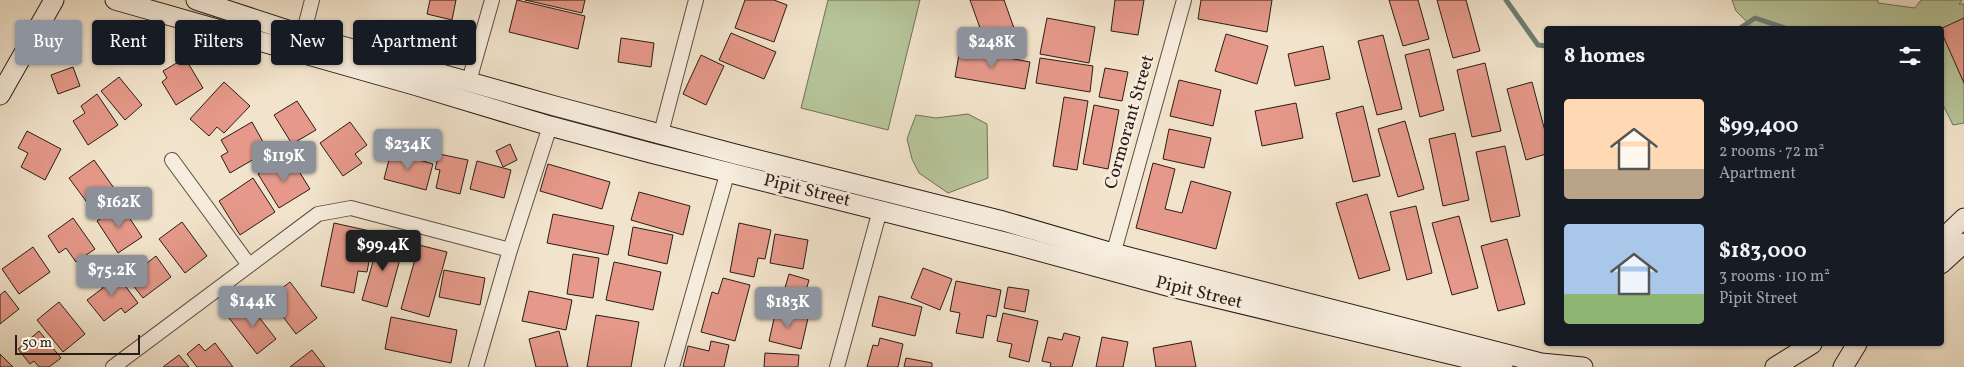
<!DOCTYPE html>
<meta charset="utf-8">
<style>
body{margin:0;font-family:Vollkorn,serif;background:#20242c;color:#f1f3f6;height:100vh;display:flex;flex-direction:column;font-size:19px;white-space:nowrap}
*{box-sizing:border-box;margin:0}
p{font-size:16px;color:#9ea1a6}
.icon{flex:none;width:28px;height:28px;fill:none;stroke:currentColor;stroke-width:2;stroke-linecap:round;stroke-linejoin:round}
.map{position:relative;flex:1;overflow:hidden}
.sheet{position:absolute;left:1544px;top:26px;width:400px;height:320px;display:flex;flex-direction:column;background:#171b24;border-radius:5px;box-shadow:0 1px 4px #0004}
.sheet>*{flex:none}
.top-card{position:absolute;left:15px;top:20px;width:475px;height:45px;display:flex;gap:10px}
.scale{position:absolute;left:15px;bottom:12px;width:125px;box-sizing:border-box;padding-left:5px;border:2px solid #2a1c17;border-top:0;font-size:14px;line-height:18px;white-space:nowrap;color:#2a1c17;-webkit-text-stroke:4px #f7edde;paint-order:stroke}
.price{position:absolute;translate:-50% -42px;padding:0 11px;border-radius:5px;background:#8c9099;color:#fff;font-size:16px;line-height:32px;filter:drop-shadow(0 1px 2px #0008)}
.price::after{content:'';position:absolute;left:50%;top:30px;width:15px;height:11px;margin-left:-8px;background:inherit;clip-path:polygon(0 0,100% 0,50% 100%)}
.price.current{background:#222;color:#fff}
ul{padding:0;list-style:none}
li{display:flex;align-items:center;gap:15px;height:125px;padding:0 20px}
li span{display:grid;place-items:center;flex:none;width:140px;height:100px;border-radius:5px;color:#555}
li>.icon{margin-inline-start:auto}
span .icon{width:60px;height:60px;fill:#fffc;stroke-width:1}
li b{font-size:21px}
h2{display:flex;justify-content:space-between;align-items:center;height:60px;padding:0 20px;font-size:21px}
.pill{padding:0 18px;border-radius:5px;background:#171b24;box-shadow:0 1px 4px #0004;font-size:18px;line-height:45px}
.pill.current{background:#8c9099;color:#fff}
.map>svg:first-child{display:block}
.green{fill:#b7c59a;stroke:#707058}
.lines{fill:none;stroke-linecap:round;stroke-linejoin:round}
.stream{stroke:#6e7e76;stroke-width:5}
.building{fill:#e6998a;stroke:#2a1c17}
.street-casing{stroke:#5c4e44;stroke-width:16}
.secondary-casing{stroke:#2a1c17;stroke-width:21}
.street{stroke:#f7edde;stroke-width:14}
.secondary{stroke:#f7edde;stroke-width:19}
.labels{text-anchor:middle;dominant-baseline:central;stroke-width:5;stroke-linejoin:round;paint-order:stroke}
.street-label{font-size:18px;fill:#2a1c17;stroke:#f7edde}
</style>
<div class="map">
<svg width="1964" height="367" viewBox="0 0 1964 367">
<rect width="100%" height="100%" fill="#f2e4cc"/>
<filter id="stains"><feTurbulence type="fractalNoise" baseFrequency=".004" numOctaves="4"/><feColorMatrix values="0 0 0 0 .2 0 0 0 0 .09 0 0 0 0 .02 0 0 0 .5 -.17"/></filter>
<radialGradient id="worn" r=".72"><stop offset=".6" stop-color="#630" stop-opacity="0"/><stop offset="1" stop-color="#630" stop-opacity=".3"/></radialGradient>
<g class="green">
<polygon points="828,0 920,0 888,130 801,108"/>
<polygon points="1732,0 1878,0 1878,3 1915,8 1921,0 1962,0 1959,4 1964,4 1964,123 1953,125 1941,101 1941,29 1754,29 1736,11"/>
<polygon points="968,114 987,124 988,178 948,193 919,173 912,159 907,139 916,115 936,118"/>
</g>
<g class="lines">
<g class="stream">
<polyline points="1506,0 1538,45 1546,46"/>
<polyline points="1739,29 1755,18 1788,29"/>
</g>
</g>
<g class="building">
<polygon points="430,0 456,0 452,20 427,14"/>
<polygon points="517,0 585,16 578,49 509,32"/>
<polygon points="525,0 585,0 582,13"/>
<polygon points="745,0 774,0 787,5 774,42 735,28"/>
<polygon points="970,0 1004,0 1015,31 985,42"/>
<polygon points="1115,0 1144,0 1138,35 1111,31"/>
<polygon points="1201,0 1272,0 1267,32 1198,19"/>
<polygon points="1389,0 1418,0 1429,39 1403,46"/>
<polygon points="1437,0 1466,0 1480,51 1453,58"/>
<polygon points="1047,18 1095,27 1089,63 1040,54"/>
<polygon points="1964,18 1964,83 1940,29"/>
<polygon points="731,33 776,52 764,79 719,60"/>
<polygon points="1226,34 1268,46 1257,84 1215,71"/>
<polygon points="1383,35 1402,109 1377,115 1358,41"/>
<polygon points="621,38 654,43 651,67 618,62"/>
<polygon points="1323,46 1330,79 1295,86 1288,54"/>
<polygon points="960,49 1030,62 1025,89 955,77"/>
<polygon points="1429,49 1444,110 1420,117 1405,55"/>
<polygon points="701,55 724,66 706,105 683,94"/>
<polygon points="185,58 203,88 176,105 162,82 167,78 163,71"/>
<polygon points="1040,58 1093,66 1090,92 1036,83"/>
<polygon points="1485,63 1501,131 1472,137 1457,70"/>
<polygon points="73,67 80,86 58,94 51,75"/>
<polygon points="1105,68 1128,72 1122,101 1099,97"/>
<polygon points="119,77 142,105 125,120 101,91"/>
<polygon points="1179,80 1221,90 1213,126 1170,116"/>
<polygon points="224,82 250,106 224,133 217,127 209,136 190,119"/>
<polygon points="1532,82 1546,135 1546,154 1526,160 1507,89"/>
<polygon points="97,94 118,125 88,145 73,121 85,113 81,106"/>
<polygon points="1064,97 1088,101 1077,170 1053,166"/>
<polygon points="297,101 316,130 292,144 274,115"/>
<polygon points="1296,103 1303,138 1262,146 1255,111"/>
<polygon points="1094,105 1119,110 1108,169 1083,164"/>
<polygon points="1363,106 1380,176 1353,182 1336,113"/>
<polygon points="1405,121 1424,189 1398,197 1378,129"/>
<polygon points="252,122 268,151 230,173 221,156 228,152 221,140"/>
<polygon points="350,122 367,145 355,154 362,163 343,176 320,143"/>
<polygon points="1169,129 1211,138 1204,168 1163,159"/>
<polygon points="27,131 61,149 45,180 21,167 28,153 18,148"/>
<polygon points="1455,133 1469,200 1443,206 1429,139"/>
<polygon points="510,144 517,160 503,167 496,151"/>
<polygon points="1505,146 1520,216 1491,222 1476,152"/>
<polygon points="391,152 433,164 426,190 384,179"/>
<polygon points="439,154 468,160 460,194 436,188 440,170 435,169"/>
<polygon points="94,160 121,198 97,216 69,178"/>
<polygon points="292,160 310,189 279,208 258,174 277,162 280,167"/>
<polygon points="477,161 511,170 504,198 470,189"/>
<polygon points="1153,163 1175,169 1165,209 1182,213 1191,181 1231,192 1216,249 1136,228"/>
<polygon points="548,164 610,182 602,209 540,191"/>
<polygon points="253,178 275,212 240,235 219,201"/>
<polygon points="639,192 690,206 683,235 631,220"/>
<polygon points="1367,194 1390,270 1359,279 1336,203"/>
<polygon points="121,205 142,237 118,253 97,221"/>
<polygon points="1416,206 1432,273 1407,280 1390,212"/>
<polygon points="553,214 614,226 608,255 547,243"/>
<polygon points="1459,216 1478,288 1452,295 1432,223"/>
<polygon points="73,218 95,249 76,262 66,248 59,253 48,236"/>
<polygon points="182,222 207,256 185,273 159,239"/>
<polygon points="334,223 370,231 366,250 371,251 367,272 358,271 354,293 321,286"/>
<polygon points="739,223 771,230 765,259 758,258 754,277 730,272"/>
<polygon points="633,227 673,235 667,264 628,255"/>
<polygon points="775,234 808,240 803,269 770,263"/>
<polygon points="380,237 404,244 387,307 362,300"/>
<polygon points="1507,239 1525,304 1498,311 1481,246"/>
<polygon points="419,245 447,252 429,317 401,309"/>
<polygon points="33,247 50,272 19,294 2,269"/>
<polygon points="573,254 599,258 593,298 567,294"/>
<polygon points="156,256 171,277 143,298 122,271 137,261 142,267"/>
<polygon points="614,262 661,272 653,310 606,300"/>
<polygon points="923,268 952,279 940,310 911,298"/>
<polygon points="444,270 485,278 480,305 439,297"/>
<polygon points="114,271 138,303 125,313 121,308 104,321 87,300 103,288 99,283"/>
<polygon points="789,274 809,280 805,294 811,296 806,312 780,305"/>
<polygon points="723,278 750,285 735,341 701,332 712,292 718,294"/>
<polygon points="956,281 1001,290 996,317 987,315 983,338 956,333 960,313 950,311"/>
<polygon points="290,282 317,318 296,334 269,298"/>
<polygon points="1008,287 1029,290 1025,312 1004,308"/>
<polygon points="5,291 19,309 0,324 0,295"/>
<polygon points="529,291 572,300 566,330 522,321"/>
<polygon points="879,296 922,307 915,336 872,326"/>
<polygon points="59,302 85,334 63,352 37,320"/>
<polygon points="248,303 276,339 257,354 229,318"/>
<polygon points="776,310 808,318 801,349 769,341"/>
<polygon points="1003,313 1038,321 1029,362 1009,357 1012,344 997,341"/>
<polygon points="596,315 639,322 631,367 587,367"/>
<polygon points="391,317 457,330 451,363 385,349"/>
<polygon points="39,331 61,358 49,367 39,367 34,361 30,364 18,349"/>
<polygon points="559,331 568,367 536,367 529,339"/>
<polygon points="1064,333 1080,337 1072,367 1050,367 1051,363 1042,361 1048,337 1062,340"/>
<polygon points="1102,337 1128,342 1123,367 1096,367"/>
<polygon points="880,338 903,344 898,367 867,367 873,345 878,346"/>
<polygon points="711,341 729,345 724,367 683,367 688,346 709,351"/>
<polygon points="1191,341 1196,367 1156,367 1153,348"/>
<polygon points="215,343 233,367 197,367 187,354 199,344 205,351"/>
<polygon points="312,350 325,367 290,367"/>
<polygon points="765,353 799,355 798,367 764,367"/>
<polygon points="0,354 13,367 0,367"/>
<polygon points="179,355 189,367 163,367"/>
<polygon points="906,358 932,363 932,367 904,367"/>
</g>
<g class="lines">
<g class="street-casing">
<g id="street">
<polyline points="303,35 312,0"/>
<polyline points="469,81 492,0"/>
<polyline points="661,133 696,0"/>
<polyline points="172,160 249,265"/>
<polyline points="1111,262 1184,0"/>
<polyline points="113,367 318,214 351,208 510,250"/>
<polyline points="476,367 510,250 550,126"/>
<polyline points="672,367 728,171"/>
<polyline points="837,367 880,210"/>
</g>
</g>
<g class="secondary-casing">
<g id="secondary">
<polyline points="115,0 414,85 550,126 651,153 1009,243 1171,287 1503,367"/>
<polyline points="196,0 303,35 555,106 735,154 1003,221 1113,253 1541,363 1583,367"/>
<polyline points="0,95 54,0"/>
<polyline points="1941,240 1964,218"/>
<polyline points="1941,264 1964,243"/>
<polyline points="1775,367 1812,344"/>
<polyline points="1843,367 1857,344"/>
</g>
</g>
<use href="#street" class="street"/>
<use href="#secondary" class="secondary"/>
</g>
<g class="labels">
<g class="street-label">
<text transform="translate(1130 122) rotate(-74)">Cormorant Street</text>
<text transform="translate(807 191) rotate(14)">Pipit Street</text>
<text transform="translate(1199 293) rotate(14)">Pipit Street</text>
</g>
</g>
<rect width="100%" height="100%" filter="url(#stains)"/>
<rect width="100%" height="100%" fill="url(#worn)"/>
</svg>
<div class="scale">50 m</div>
<b class="price" style="left:992px;top:69px">$248K</b>
<b class="price" style="left:408px;top:171px">$234K</b>
<b class="price" style="left:284px;top:183px">$119K</b>
<b class="price" style="left:119px;top:229px">$162K</b>
<b class="price current" style="left:383px;top:272px">$99.4K</b>
<b class="price" style="left:112px;top:297px">$75.2K</b>
<b class="price" style="left:253px;top:328px">$144K</b>
<b class="price" style="left:788px;top:329px">$183K</b>
<div class="top-card">
<a class="pill current">Buy</a>
<a class="pill">Rent</a>
<a class="pill">Filters</a>
<a class="pill">New</a>
<a class="pill">Apartment</a>
</div>
<section class="sheet">
<h2>8 homes<svg class="icon" aria-label="filters" viewBox="0 0 24 24"><path d="M4 7h16M4 17h16"/><circle cx="9" cy="7" r="2"/><circle cx="15" cy="17" r="2"/></svg></h2>
<ul>
<li><span style="background:linear-gradient(#ffd9b3 70%,#b9a48a 0)"><svg class="icon" aria-label="home" viewBox="0 0 24 24"><path d="M3 11l9-7 9 7M6 9v11h12V9"/></svg></span><div><b>$99,400</b><p>2 rooms · 72 m²</p><p>Apartment</p></div></li>
<li><span style="background:linear-gradient(#a9c7e8 70%,#8fb573 0)"><svg class="icon" aria-label="home" viewBox="0 0 24 24"><path d="M3 11l9-7 9 7M6 9v11h12V9"/></svg></span><div><b>$183,000</b><p>3 rooms · 110 m²</p><p>Pipit Street</p></div></li>
</ul>
</section>
</div>
